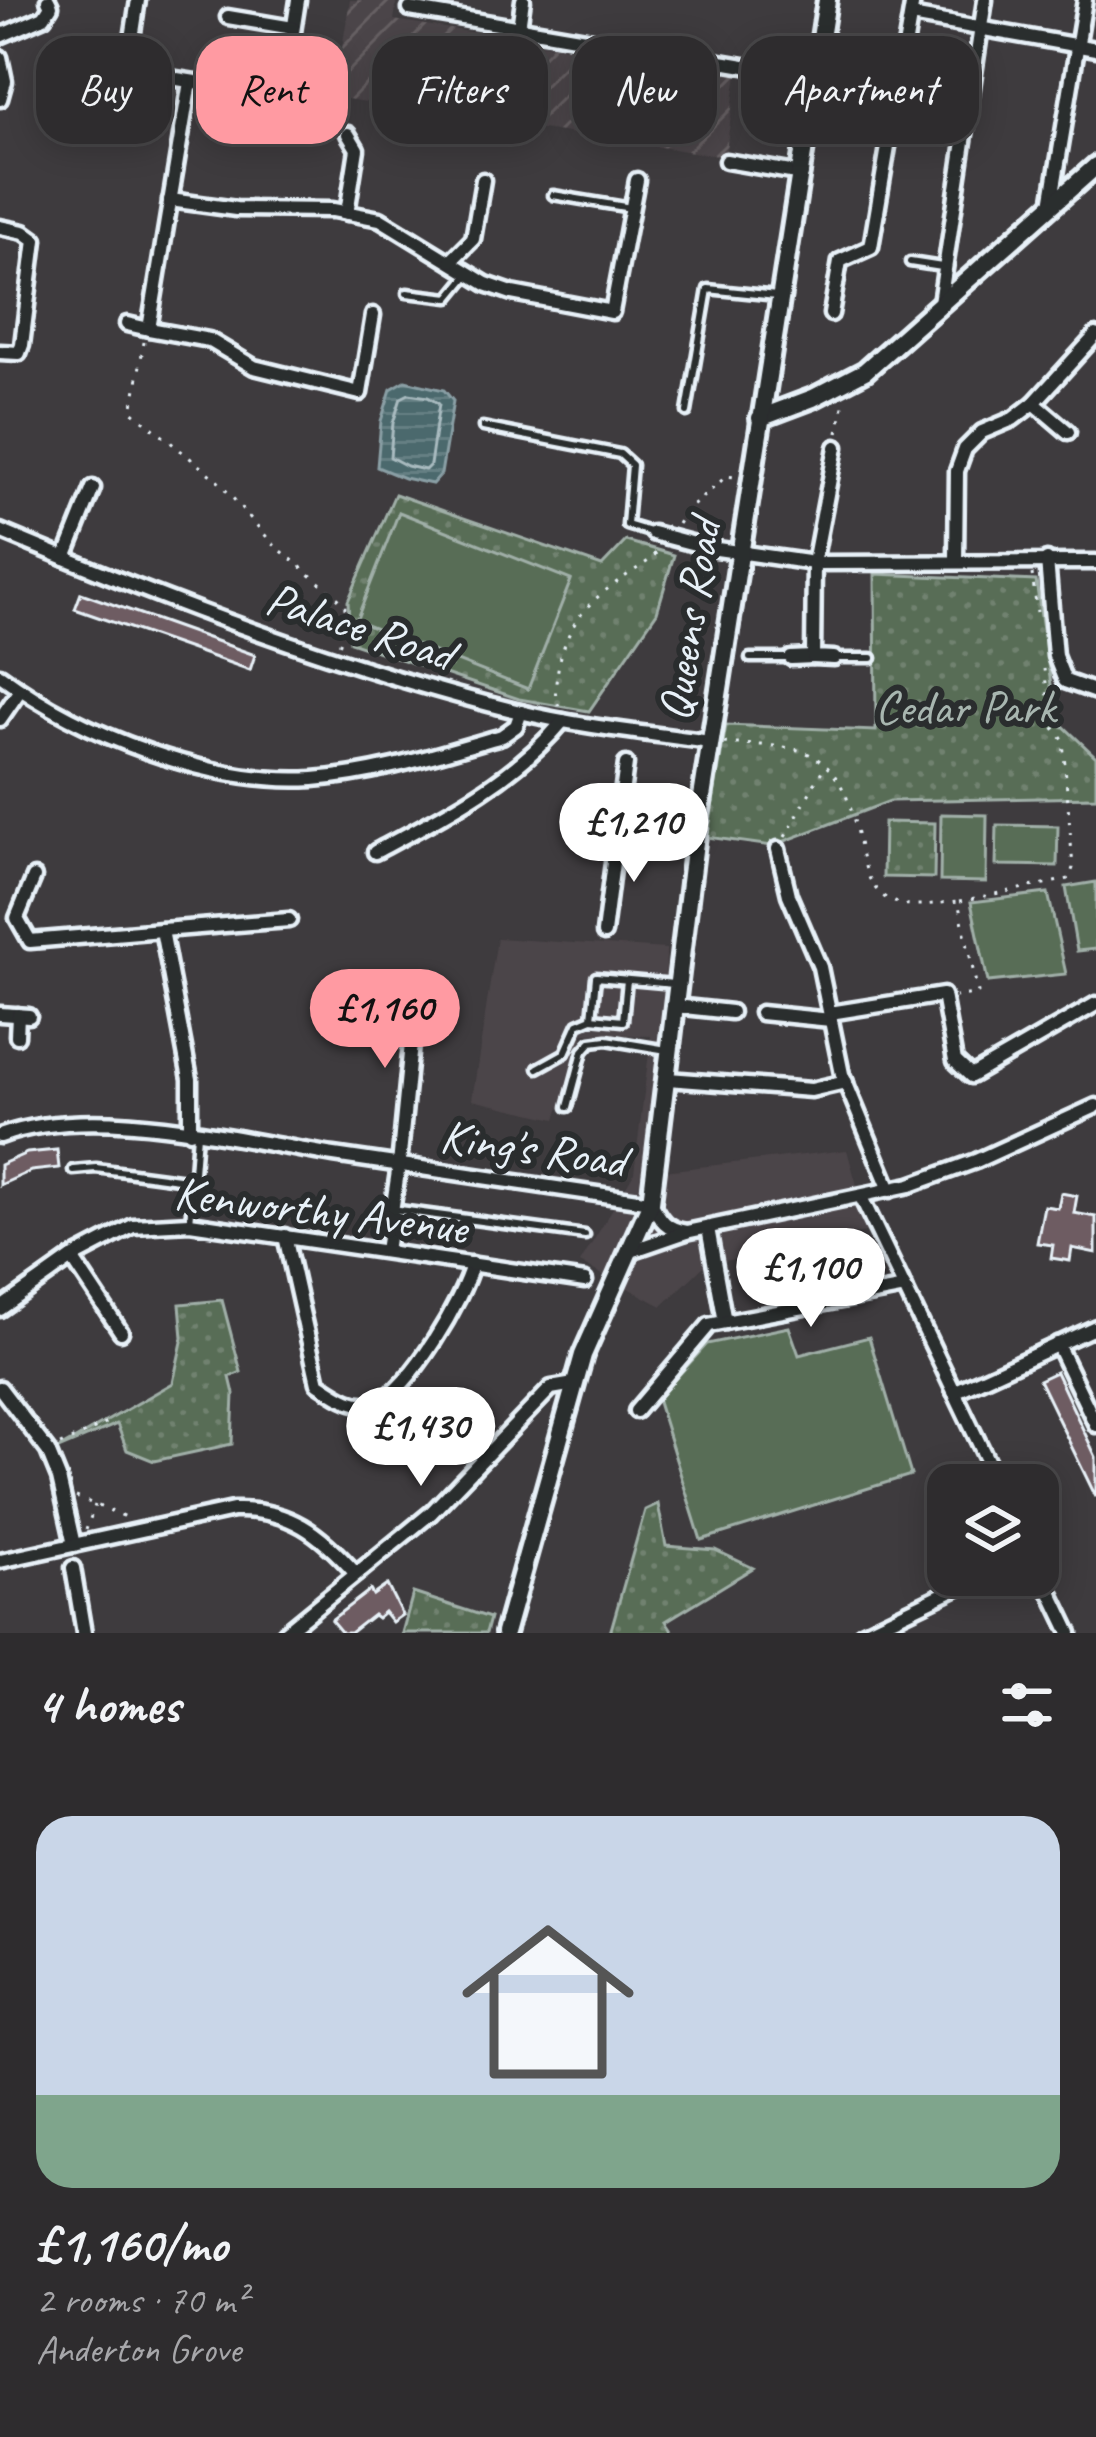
<!DOCTYPE html>
<meta charset="utf-8">
<style>
body{margin:0;font-family:Caveat,sans-serif;background:#3a383a;color:#f1f3f6;height:100vh;display:flex;flex-direction:column;font-size:45px;white-space:nowrap}
*{box-sizing:border-box;margin:0}
p{font-size:39px;color:#a7a7aa}
.icon{flex:none;width:66px;height:66px;fill:none;stroke:currentColor;stroke-width:2;stroke-linecap:round;stroke-linejoin:round}
.map{position:relative;height:1633px;overflow:hidden}
.details{display:flex;flex-direction:column;background:#2e2c2e;flex:1}
.details>*{flex:none}
.guide{position:absolute;left:36px;top:36px;width:1026px;height:108px;display:flex;gap:24px}
.fabs{position:absolute;left:927px;top:1464px;display:grid;gap:24px}
.fabs a{display:grid;place-items:center;width:132px;height:132px;border-radius:24px;background:#2e2c2e;box-shadow:0 6px 30px #0003,0 0 0 3px #49484a;font-size:60px}
.price{position:absolute;translate:-50% -102px;padding:0 27px;border-radius:42px;background:#fff;color:#222;font-size:39px;line-height:78px;filter:drop-shadow(0 3px 6px #0008)}
.price::after{content:'';position:absolute;left:50%;top:72px;width:36px;height:27px;margin-left:-18px;background:inherit;clip-path:polygon(0 0,100% 0,50% 100%)}
.price.on{background:#ff9aa2;color:#111}
ul{padding:0;list-style:none}
li{display:grid;align-content:center;gap:24px;height:636px;padding:0 36px}
li+li{border-top:3px solid #49484a}
li span{display:grid;place-items:center;height:372px;border-radius:36px;color:#555}
li>.icon{margin-inline-start:auto}
span .icon{width:216px;height:216px;fill:#fffc;stroke-width:1}
li b{font-size:51px}
h2{display:flex;justify-content:space-between;align-items:center;height:144px;padding:0 36px;font-size:51px}
.chip{padding:0 42px;border-radius:36px;background:#2e2c2e;box-shadow:0 6px 30px #0003,0 0 0 3px #49484a;font-size:42px;line-height:108px}
.chip.on{background:#ff9aa2;color:#111}
.map>svg:first-child{display:block}
.built{fill:#4c4549}
.industrial{fill:url(#industrial-furrows)}
.grass{fill:url(#grass-dots);stroke:#a0afa8;stroke-width:3}
.pitch{fill:#596d57;stroke:#a0afa8;stroke-width:3}
.water{fill:url(#water-rules);stroke:#8a9fa5;stroke-width:3}
.lines{fill:none;stroke-linecap:round;stroke-linejoin:round}
.shore{stroke:#a9bbc0;stroke-width:3}
.building{fill:#6e5c62;stroke:#e8f1f8;stroke-width:3}
.lane-casing{stroke:#e8f1f8;stroke-width:15}
.street-casing{stroke:#e8f1f8;stroke-width:21}
.secondary-casing{stroke:#e8f1f8;stroke-width:26}
.path{stroke:#e8f1f8;stroke-width:3;stroke-dasharray:3 9;stroke-linecap:butt}
.lane{stroke:#2a2d2e;stroke-width:6}
.street{stroke:#2a2d2e;stroke-width:12}
.secondary{stroke:#2a2d2e;stroke-width:16}
.labels{text-anchor:middle;dominant-baseline:central;stroke-width:12;stroke-linejoin:round;paint-order:stroke}
.street-label{font-size:48px;fill:#e8f1f8;stroke:#2a2d2e}
.park-label{font-size:48px;fill:#a8b6b0;stroke:#2a2d2e}
</style>
<div class="map">
<svg width="1096" height="1633" viewBox="0 0 1096 1633">
<defs>
<pattern id="industrial-furrows" width="10" height="10" patternUnits="userSpaceOnUse" patternTransform="scale(3)"><rect width="10" height="10" fill="#4c4549"/><path d="M-1 1l2-2M0 10L10 0M9 11l2-2" fill="none" stroke="#666064"/></pattern>
<pattern id="grass-dots" width="8" height="8" patternUnits="userSpaceOnUse" patternTransform="scale(3)"><rect width="8" height="8" fill="#596d57"/><path d="M2 2h.1M6 6h.1" fill="none" stroke="#718270" stroke-width="1.8" stroke-linecap="round"/></pattern>
<pattern id="water-rules" width="6" height="5" patternUnits="userSpaceOnUse" patternTransform="scale(3)"><rect width="6" height="5" fill="#4b696d"/><path d="M0 2.5h6" fill="none" stroke="#657f83"/></pattern>
</defs>
<rect width="100%" height="100%" fill="#3e3b3e"/>
<filter id="ink" filterUnits="userSpaceOnUse"><feTurbulence type="fractalNoise" baseFrequency=".00833" numOctaves="2"/><feDisplacementMap in="SourceGraphic" scale="24" xChannelSelector="R" yChannelSelector="G"/><feConvolveMatrix kernelMatrix="1 2 1 2 8 2 1 2 1" color-interpolation-filters="sRGB"/></filter>
<g filter="url(#ink)">
<polygon class="built" points="497,938 666,949 664,1171 847,1150 870,1231 705,1265 662,1306 580,1263 634,1173 651,1036 584,1033 556,1119 472,1100"/>
<polygon class="industrial" points="350,0 397,0 394,20 737,74 725,157 334,97"/>
<g class="grass">
<polygon points="395,494 602,566 626,541 674,555 657,612 589,711 519,699 350,642 348,601"/>
<polygon points="875,574 1036,581 1056,719 1096,757 1096,797 890,801 772,846 707,837 726,725 876,731"/>
<polygon points="884,822 935,823 934,878 883,877"/>
<polygon points="222,1300 241,1372 230,1377 234,1394 232,1444 154,1461 127,1450 117,1424 58,1449 173,1383 183,1337 180,1304"/>
<polygon points="658,1504 666,1546 715,1550 753,1568 666,1621 674,1633 610,1633 645,1510"/>
<polygon points="413,1593 490,1618 486,1633 402,1633"/>
</g>
<g class="pitch">
<polygon points="399,512 571,580 528,689 356,621"/>
<polygon points="941,814 987,815 986,882 940,881"/>
<polygon points="997,825 1058,826 1057,866 996,865"/>
<polygon points="1096,882 1096,949 1077,951 1066,887"/>
<polygon points="1048,893 1066,974 988,982 971,902"/>
<polygon points="789,1327 799,1355 869,1337 911,1475 701,1540 657,1399 707,1344"/>
</g>
<polygon class="water" points="405,381 444,390 453,401 441,474 432,484 404,478 377,467 381,421 391,389"/>
<g class="lines">
<polygon class="shore" points="409,394 428,397 439,404 430,465 425,470 407,466 390,457 393,423 401,398"/>
</g>
<g class="building">
<polygon points="81,593 255,655 250,670 75,609"/>
<polygon points="57,1150 59,1168 31,1171 0,1185 0,1165 27,1153"/>
<polygon points="1061,1193 1077,1196 1074,1213 1096,1217 1096,1253 1072,1248 1070,1261 1051,1258 1053,1245 1037,1243 1044,1206 1058,1208"/>
<polygon points="1056,1372 1096,1457 1096,1497 1039,1380"/>
<polygon points="387,1585 402,1615 392,1622 384,1612 377,1618 373,1615 350,1633 342,1633 331,1620 370,1590 373,1595"/>
</g>
<g class="lines">
<g class="lane-casing">
<g id="lane">
<polyline points="553,195 631,208"/>
<polyline points="910,262 942,267"/>
<polyline points="407,293 449,298 467,276"/>
<polyline points="687,412 708,289 777,296"/>
<polyline points="483,427 620,454 632,465 627,525 650,532"/>
<polyline points="750,658 788,658"/>
<polyline points="834,658 872,658"/>
<polyline points="592,1018 623,1021 627,980"/>
<polyline points="538,1068 565,1053 578,1024 592,1018 596,977 674,984"/>
<polyline points="568,1107 583,1051 591,1042 607,1040 667,1050"/>
<polyline points="73,1170 96,1168 193,1181"/>
<polyline points="392,1209 585,1235"/>
<polyline points="190,1223 197,1134"/>
</g>
</g>
<g class="street-casing">
<g id="street">
<polyline points="138,0 127,71 283,96 298,0"/>
<polyline points="410,9 814,78"/>
<polyline points="911,16 1096,49"/>
<polyline points="228,17 293,28"/>
<polyline points="519,28 523,0"/>
<polyline points="0,36 44,17 51,6 48,0"/>
<polyline points="0,57 5,81 0,99"/>
<polyline points="190,82 149,329 209,340 254,367 360,393 373,315"/>
<polyline points="726,161 802,174"/>
<polyline points="170,200 236,209 333,210 380,219 486,284 512,293 612,312 637,180"/>
<polyline points="1051,205 1085,0"/>
<polyline points="347,213 357,149 348,134"/>
<polyline points="0,227 24,232 35,240 22,345 19,353 0,352"/>
<polyline points="451,261 473,239 483,180"/>
<polyline points="940,303 985,0"/>
<polyline points="831,314 840,261 871,247 913,0"/>
<polyline points="127,324 149,329"/>
<polyline points="1034,403 1096,335"/>
<path d="M 0,531 C 169,602 341,668 520,712 C 582,727 647,733 710,742"/>
<polyline points="653,533 710,548 814,563 1096,562"/>
<polyline points="65,558 93,488"/>
<polyline points="956,560 957,471 965,449 982,432 1013,419 1034,403 1068,432"/>
<polyline points="1047,560 1055,656 1065,681 1096,692"/>
<polyline points="791,658 813,657"/>
<polyline points="834,658 813,657 814,563 836,447"/>
<path d="M 0,675 C 82,735 210,785 313,779 C 378,774 439,754 502,736 L 516,726 L 521,712"/>
<polyline points="0,719 20,690"/>
<polyline points="626,764 617,831 695,842"/>
<polyline points="778,849 789,895 820,967 842,1074 890,1190"/>
<path d="M 375,852 C 443,816 513,781 563,721"/>
<polyline points="34,877 17,918 30,941 162,930"/>
<polyline points="604,933 617,831"/>
<polyline points="675,1006 731,1012"/>
<polyline points="761,1013 831,1020"/>
<polyline points="830,1013 943,995 955,1061 971,1076 1096,1004"/>
<polyline points="0,1014 29,1016"/>
<polyline points="17,1036 18,1015"/>
<polyline points="668,1079 811,1090 846,1082"/>
<polyline points="190,1132 190,1079 162,930 289,920"/>
<path d="M 0,1136 C 95,1102 235,1140 334,1155 C 440,1171 545,1186 651,1202 C 660,1220 666,1229 686,1232"/>
<polyline points="861,1197 999,1485"/>
<polyline points="708,1228 725,1322"/>
<path d="M 285,1236 L 318,1383 C 336,1395 355,1410 378,1402 C 410,1390 464,1297 472,1264"/>
<polyline points="386,1251 399,1165 417,983"/>
<polyline points="631,1251 686,1232 910,1185 976,1161 1096,1106"/>
<polyline points="72,1258 121,1332"/>
<polyline points="0,1309 72,1258 133,1226 190,1223 585,1281"/>
<polyline points="1057,1344 1096,1425"/>
<polyline points="0,1388 48,1451 59,1478 74,1545"/>
<polyline points="954,1392 1096,1327"/>
<polyline points="636,1411 709,1325 905,1288"/>
<path d="M 0,1561 L 233,1510 C 289,1508 321,1534 356,1574"/>
<polyline points="1038,1566 1070,1633"/>
<polyline points="73,1568 84,1633"/>
<polyline points="284,1633 431,1513 551,1388 574,1384"/>
<polyline points="862,1633 983,1575"/>
</g>
</g>
<g class="secondary-casing">
<g id="secondary">
<polyline points="760,418 813,398 865,371 1096,166"/>
<polyline points="505,1633 583,1355 651,1202 695,842 827,0"/>
</g>
</g>
<g class="path">
<polyline points="144,342 132,411 217,480 272,543 345,604 344,631 338,648"/>
<polyline points="838,433 844,401"/>
<path d="M 678,524 C 691,503 709,494 726,476 L 736,477"/>
<polyline points="1032,574 1037,612"/>
<path d="M 559,706 C 553,694 556,683 558,669 C 570,607 604,591 653,558 L 657,551"/>
<path d="M 724,743 C 751,746 793,742 816,758 C 872,795 846,883 892,901 C 912,909 938,903 958,901 L 978,993 L 956,997"/>
<polyline points="785,837 824,767"/>
<polyline points="960,901 1069,879 1073,868 1063,740 1052,725 1044,669"/>
<polyline points="60,1445 114,1420"/>
<polyline points="76,1497 128,1518"/>
<polyline points="86,1530 95,1505"/>
</g>
<use href="#lane" class="lane"/>
<use href="#street" class="street"/>
<use href="#secondary" class="secondary"/>
</g>
</g>
<g class="labels">
<g class="street-label">
<text transform="translate(689 620) rotate(-81)">Queens Road</text>
<text transform="translate(360 626) rotate(18)">Palace Road</text>
<text transform="translate(533 1148) rotate(8)">King's Road</text>
<text transform="translate(321 1210) rotate(7)">Kenworthy Avenue</text>
</g>
<g class="park-label">
<text x="965" y="707">Cedar Park</text>
</g>
</g>
</svg>
<div class="fabs">
<a><svg class="icon" aria-label="layers" viewBox="0 0 24 24"><path d="M12 4l9 5-9 5-9-5zM3 14l9 5 9-5"/></svg></a>
</div>
<b class="price" style="left:634px;top:885px">£1,210</b>
<b class="price on" style="left:385px;top:1071px">£1,160</b>
<b class="price" style="left:811px;top:1330px">£1,100</b>
<b class="price" style="left:421px;top:1489px">£1,430</b>
<div class="guide">
<a class="chip">Buy</a>
<a class="chip on">Rent</a>
<a class="chip">Filters</a>
<a class="chip">New</a>
<a class="chip">Apartment</a>
</div>
</div>
<section class="details">
<h2>4 homes<svg class="icon" aria-label="filters" viewBox="0 0 24 24"><path d="M4 7h16M4 17h16"/><circle cx="9" cy="7" r="2"/><circle cx="15" cy="17" r="2"/></svg></h2>
<ul>
<li><span style="background:linear-gradient(#c9d6e8 75%,#7fa58c 0)"><svg class="icon" aria-label="home" viewBox="0 0 24 24"><path d="M3 11l9-7 9 7M6 9v11h12V9"/></svg></span><div><b>£1,160/mo</b><p>2 rooms · 70 m²</p><p>Anderton Grove</p></div></li>
</ul>
</section>
